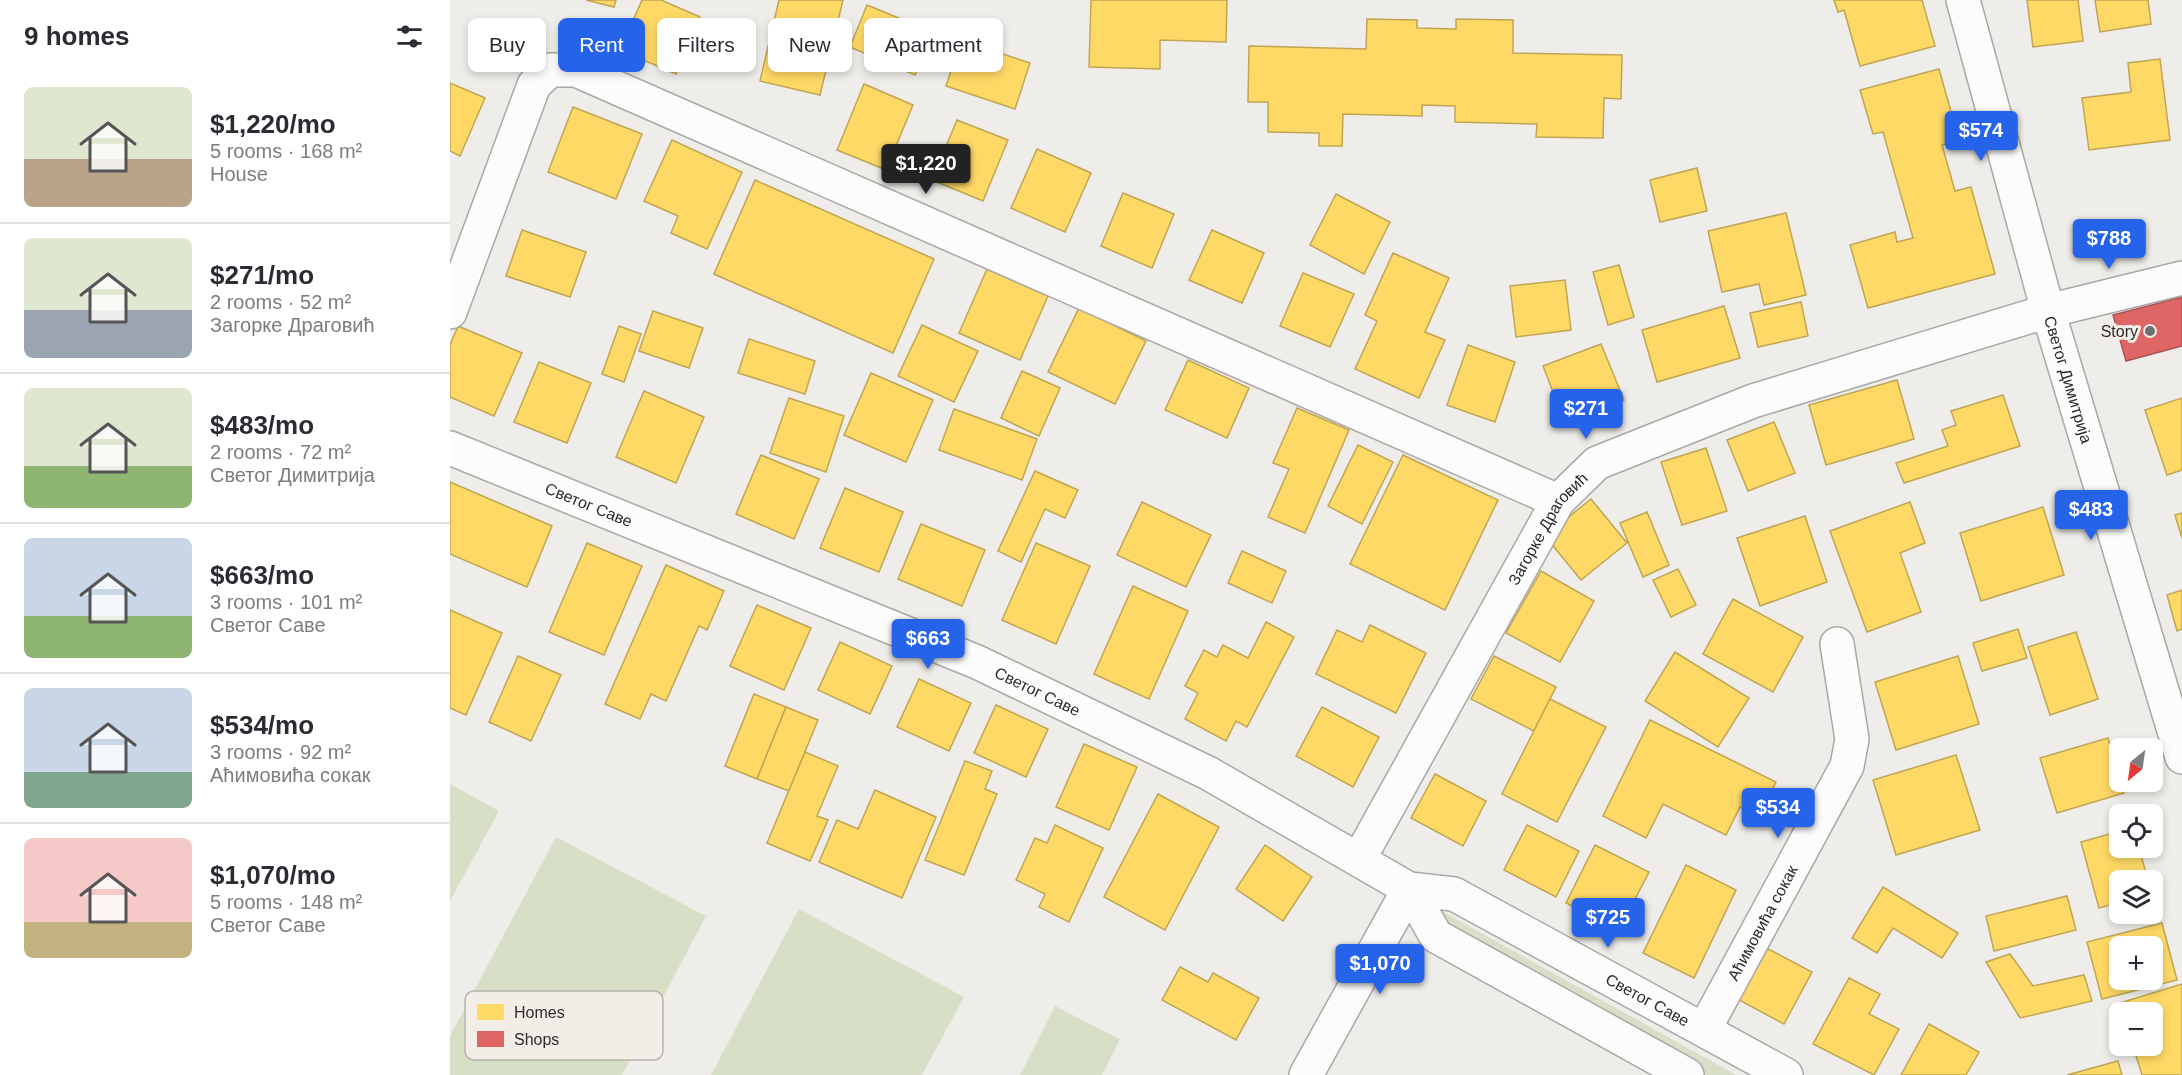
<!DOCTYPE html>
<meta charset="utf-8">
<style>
body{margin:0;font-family:Helvetica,sans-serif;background:#f2f2f3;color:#2b2b33;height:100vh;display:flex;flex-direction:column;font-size:22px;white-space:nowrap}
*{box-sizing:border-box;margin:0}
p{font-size:20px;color:#7c7c81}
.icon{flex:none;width:33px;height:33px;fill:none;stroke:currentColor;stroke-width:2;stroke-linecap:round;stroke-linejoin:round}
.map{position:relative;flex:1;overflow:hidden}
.details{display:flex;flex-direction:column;background:#fff;width:450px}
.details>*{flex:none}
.banner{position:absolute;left:18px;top:18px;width:570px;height:54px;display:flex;gap:12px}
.needle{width:39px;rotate:209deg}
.fabs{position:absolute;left:1659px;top:738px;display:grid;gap:12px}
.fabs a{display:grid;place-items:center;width:54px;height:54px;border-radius:9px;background:#fff;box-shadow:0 3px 9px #0003;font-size:30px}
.price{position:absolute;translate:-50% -51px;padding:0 14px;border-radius:6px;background:#2563eb;color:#fff;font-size:20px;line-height:39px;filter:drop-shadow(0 2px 3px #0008)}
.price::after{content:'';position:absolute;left:50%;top:36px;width:18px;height:14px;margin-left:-9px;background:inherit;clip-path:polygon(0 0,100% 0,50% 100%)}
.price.active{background:#222;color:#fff}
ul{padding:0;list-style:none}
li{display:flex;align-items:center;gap:18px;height:150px;padding:0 24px}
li+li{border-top:2px solid #e1e1e2}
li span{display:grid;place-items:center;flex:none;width:168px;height:120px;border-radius:9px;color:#555}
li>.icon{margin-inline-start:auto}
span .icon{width:72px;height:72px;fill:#fffc;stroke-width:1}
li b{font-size:26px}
h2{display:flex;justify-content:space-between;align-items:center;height:72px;padding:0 24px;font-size:26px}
.chip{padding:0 21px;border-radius:9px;background:#fff;box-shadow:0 3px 9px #0003;font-size:21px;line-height:54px}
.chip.active{background:#2563eb;color:#fff}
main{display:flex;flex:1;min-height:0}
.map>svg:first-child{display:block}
.green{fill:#d7dfc7}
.homes{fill:#ffd966;stroke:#c0a554;stroke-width:1.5;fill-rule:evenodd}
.shops{fill:#e06666;stroke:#aa5454;stroke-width:1.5}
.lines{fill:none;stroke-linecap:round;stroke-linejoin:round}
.minor-casing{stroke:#aaa8a5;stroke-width:36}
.minor{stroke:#fdfcfc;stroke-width:33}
.poi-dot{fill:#716f6d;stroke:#f2eee7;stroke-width:2}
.labels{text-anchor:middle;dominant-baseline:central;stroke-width:6;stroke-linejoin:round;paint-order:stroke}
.poi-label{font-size:16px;fill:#2d2b29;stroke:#f2eee7;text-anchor:end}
.street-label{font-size:16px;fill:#2d2b29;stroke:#f2eee7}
.key{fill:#f2eee7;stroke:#b7b4ae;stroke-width:1.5}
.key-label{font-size:16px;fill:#2d2b29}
</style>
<main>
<section class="details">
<h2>9 homes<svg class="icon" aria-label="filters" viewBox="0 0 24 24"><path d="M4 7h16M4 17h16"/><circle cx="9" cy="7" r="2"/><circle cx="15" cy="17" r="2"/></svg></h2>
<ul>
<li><span style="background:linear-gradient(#dfe7d0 60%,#b9a48a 0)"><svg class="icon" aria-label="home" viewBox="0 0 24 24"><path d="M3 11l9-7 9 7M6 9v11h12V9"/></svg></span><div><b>$1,220/mo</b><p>5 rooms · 168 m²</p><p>House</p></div></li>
<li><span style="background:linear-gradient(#dfe7d0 60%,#9aa5b1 0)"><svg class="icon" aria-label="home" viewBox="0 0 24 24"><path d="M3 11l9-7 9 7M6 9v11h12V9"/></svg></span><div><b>$271/mo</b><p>2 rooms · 52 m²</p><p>Загорке Драговић</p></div></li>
<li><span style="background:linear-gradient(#dfe7d0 65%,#8fb573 0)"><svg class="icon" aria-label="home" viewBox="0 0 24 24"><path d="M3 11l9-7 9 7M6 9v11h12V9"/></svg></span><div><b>$483/mo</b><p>2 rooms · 72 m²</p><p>Светог Димитрија</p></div></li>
<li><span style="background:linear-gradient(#c9d6e8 65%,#8fb573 0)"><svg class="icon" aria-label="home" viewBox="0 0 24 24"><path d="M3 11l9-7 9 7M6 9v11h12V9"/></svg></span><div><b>$663/mo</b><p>3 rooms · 101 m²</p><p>Светог Саве</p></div></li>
<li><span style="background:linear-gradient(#c9d6e8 70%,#7fa58c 0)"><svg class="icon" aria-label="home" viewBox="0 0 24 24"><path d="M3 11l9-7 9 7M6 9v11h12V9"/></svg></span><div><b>$534/mo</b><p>3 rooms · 92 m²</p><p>Аћимовића сокак</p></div></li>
<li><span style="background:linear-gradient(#f6c9c9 70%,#c2b280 0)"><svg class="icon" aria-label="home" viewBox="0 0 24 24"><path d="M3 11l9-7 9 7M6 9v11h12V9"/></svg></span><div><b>$1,070/mo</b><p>5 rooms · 148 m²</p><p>Светог Саве</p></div></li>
</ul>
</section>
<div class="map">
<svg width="1732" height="1075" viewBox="0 0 1732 1075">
<rect width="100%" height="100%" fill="#efedea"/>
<g class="green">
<polygon points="0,784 49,811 0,901"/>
<polygon points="106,837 256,916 172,1075 0,1075 0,1036"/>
<polygon points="349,909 514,997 472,1075 261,1075"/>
<polygon points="988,909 1286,1075 1254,1075 981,922"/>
<polygon points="605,1006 670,1039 652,1075 570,1075"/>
</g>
<g class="homes">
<polygon points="136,0 166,0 164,7"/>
<polygon points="192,0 211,0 250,17 226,74 170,50"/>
<polygon points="329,0 393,0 370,95 310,81"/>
<polygon points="641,0 777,0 776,42 710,40 710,69 639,67"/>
<polygon points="1384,0 1472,0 1485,46 1410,66 1394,10 1388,12"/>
<polygon points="1577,0 1628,0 1633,41 1583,47"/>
<polygon points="1645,0 1698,0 1701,24 1650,32"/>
<polygon points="417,5 483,32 465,75 400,47"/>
<polygon points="917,19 967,20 967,28 1006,29 1006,19 1063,20 1063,53 1172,55 1171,99 1154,98 1153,138 1086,137 1087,124 1005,122 1005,106 972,105 972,116 893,114 892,146 869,146 869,133 818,132 818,102 798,102 799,46 916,49"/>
<polygon points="511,40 580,63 565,109 496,86"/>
<polygon points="1710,59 1720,140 1639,150 1632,98 1681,92 1678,63"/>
<polygon points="1489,69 1509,140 1492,145 1505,191 1521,187 1545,274 1418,308 1400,245 1445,232 1447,242 1463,238 1433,132 1423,134 1410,90"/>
<polygon points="0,83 35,98 10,156 0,151"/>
<polygon points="414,84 463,105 436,170 387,150"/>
<polygon points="123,107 192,134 166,199 98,172"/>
<polygon points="507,120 558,140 533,201 482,180"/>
<polygon points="222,140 292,172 257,249 221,233 228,216 194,201"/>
<polygon points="587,149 641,173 615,232 561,208"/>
<polygon points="1247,168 1257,211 1210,222 1200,180"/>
<polygon points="305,180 484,259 443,353 264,274"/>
<polygon points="673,193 724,214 702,268 651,246"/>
<polygon points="886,194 940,222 914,274 860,245"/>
<polygon points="1336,213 1356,295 1314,305 1309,284 1272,292 1258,231"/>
<polygon points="72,230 136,252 120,297 56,276"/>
<polygon points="762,230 814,253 792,303 739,280"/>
<polygon points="943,253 999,278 975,332 995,340 969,398 905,369 927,321 915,315"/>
<polygon points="1169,265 1184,317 1158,325 1143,272"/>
<polygon points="537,269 598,296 570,360 509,333"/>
<polygon points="853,273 904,294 880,347 830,326"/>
<polygon points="1115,280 1121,330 1066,337 1060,286"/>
<polygon points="1351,302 1358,336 1308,347 1300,313"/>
<polygon points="1274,306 1290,358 1207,382 1192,330"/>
<polygon points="629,308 696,341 665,404 598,372"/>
<polygon points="203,311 253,328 239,368 189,351"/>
<polygon points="472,325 528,351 504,402 448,376"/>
<polygon points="8,326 72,353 44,416 0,397 0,345"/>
<polygon points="169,326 191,334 174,382 152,374"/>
<polygon points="299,339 365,361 355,394 288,373"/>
<polygon points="1151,344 1174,400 1115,423 1093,366"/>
<polygon points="1018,345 1065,362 1045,422 997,405"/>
<polygon points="738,360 799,388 777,438 715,410"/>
<polygon points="89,362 141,383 117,443 64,422"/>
<polygon points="572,371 610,388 589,436 551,418"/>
<polygon points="421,373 483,400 456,462 394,435"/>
<polygon points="1447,380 1464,439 1376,465 1359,405"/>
<polygon points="194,391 254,417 226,483 166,457"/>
<polygon points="1553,395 1570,446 1454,483 1446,463 1498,446 1492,430 1506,425 1501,411"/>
<polygon points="339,398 394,416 376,472 320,453"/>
<polygon points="1732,398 1732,470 1717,475 1695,410"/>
<polygon points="847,408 899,430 855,533 818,517 839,469 823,463"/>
<polygon points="504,409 587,439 572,480 489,450"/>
<polygon points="1324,422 1345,473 1298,491 1277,440"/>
<polygon points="908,445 943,462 912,524 878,506"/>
<polygon points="1256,448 1277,511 1232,525 1211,462"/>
<polygon points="311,455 369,479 344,539 286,514"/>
<polygon points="953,455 1048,500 995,610 900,564"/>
<polygon points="585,471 628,490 615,518 595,509 571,562 548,551"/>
<polygon points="0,482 102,526 77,587 0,554"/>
<polygon points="395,488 453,512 429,572 370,548"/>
<polygon points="1141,499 1177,543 1131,580 1095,536"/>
<polygon points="692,502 761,535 736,587 667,555"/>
<polygon points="1460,502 1475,543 1450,553 1471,612 1417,632 1380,531"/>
<polygon points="1593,507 1614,575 1531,601 1510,533"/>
<polygon points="1197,512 1219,565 1193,577 1170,523"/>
<polygon points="1732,513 1732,538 1725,515"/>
<polygon points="1355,516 1377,582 1310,606 1287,538"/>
<polygon points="471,524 535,550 512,606 448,579"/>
<polygon points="137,543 192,566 154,655 99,632"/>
<polygon points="586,543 640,566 606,644 552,620"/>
<polygon points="792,551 836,571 822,603 778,583"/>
<polygon points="216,565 274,591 257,630 249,626 216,701 201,694 190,719 155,704"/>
<polygon points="1228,569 1246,605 1221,617 1203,580"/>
<polygon points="1091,571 1144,601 1110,662 1056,633"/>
<polygon points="683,586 738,611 699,699 644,674"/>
<polygon points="1732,590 1732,629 1727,631 1717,595"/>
<polygon points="1283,599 1353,637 1323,692 1253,654"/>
<polygon points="307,605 361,628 334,690 280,666"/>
<polygon points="0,610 52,633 16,715 0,708"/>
<polygon points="816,622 844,637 797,727 786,721 776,741 735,719 748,693 735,686 754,650 767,657 773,645 798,658"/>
<polygon points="920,625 976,653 946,713 866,674 887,630 912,642"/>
<polygon points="1568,629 1577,658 1532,671 1523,643"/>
<polygon points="1626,632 1648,699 1600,715 1578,647"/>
<polygon points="390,642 442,666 420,714 368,690"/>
<polygon points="1225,652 1299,698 1268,747 1195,701"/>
<polygon points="68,656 111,675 81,741 39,722"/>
<polygon points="1044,656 1106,687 1084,731 1021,699"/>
<polygon points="1508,656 1529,724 1446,750 1425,682"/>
<polygon points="469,679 521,703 499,751 447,727"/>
<polygon points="304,694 336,707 307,779 275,766"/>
<polygon points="1100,699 1156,727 1107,822 1052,794"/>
<polygon points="546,705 598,729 576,777 524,753"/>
<polygon points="336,707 368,720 339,791 307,779"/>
<polygon points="872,707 929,737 903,787 846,756"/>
<polygon points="1200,720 1326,782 1309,817 1290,807 1276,835 1213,804 1196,838 1153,816"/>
<polygon points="1658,738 1674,793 1607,813 1590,758"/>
<polygon points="634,744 687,767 659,830 606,807"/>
<polygon points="355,752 388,766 367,816 378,820 360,861 317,843"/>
<polygon points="1506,755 1530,830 1446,855 1423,780"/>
<polygon points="515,761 542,771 535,789 547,794 514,875 475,860"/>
<polygon points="985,774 1036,801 1013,846 961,818"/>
<polygon points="425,790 486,817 452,898 369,862 387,820 408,829"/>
<polygon points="708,794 769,827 715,930 654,897"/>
<polygon points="605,825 653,848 619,922 589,907 595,894 566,880 585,838 597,843"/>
<polygon points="1077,825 1129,851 1106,897 1054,870"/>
<polygon points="1670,831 1670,848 1689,848 1698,880 1670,880 1670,902 1649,908 1631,842"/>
<polygon points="815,845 862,877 833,921 786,889"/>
<polygon points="1145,845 1199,872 1169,930 1116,903"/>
<polygon points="1236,865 1286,890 1244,978 1193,953"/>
<polygon points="1433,887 1508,933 1492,958 1443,928 1427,953 1402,938"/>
<polygon points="1617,896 1626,930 1544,951 1536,916"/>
<path d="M 1712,923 L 1727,980 L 1652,999 L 1637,942 ZM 1670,946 L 1702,946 L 1702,980 L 1670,980 Z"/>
<polygon points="1303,941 1362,972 1334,1024 1276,993"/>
<polygon points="1560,954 1583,986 1634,975 1642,1001 1570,1018 1536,962"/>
<polygon points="730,967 758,982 763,973 809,998 786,1040 712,1000"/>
<polygon points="1399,978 1430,994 1419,1014 1449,1029 1424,1075 1363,1044"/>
<polygon points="1732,984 1732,1075 1692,1075 1683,1046 1702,1046 1702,1012 1673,1012 1670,1003"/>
<polygon points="1479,1024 1529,1052 1516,1075 1451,1075"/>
<polygon points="1668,1061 1672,1075 1617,1075"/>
</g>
<polygon class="shops" points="1732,297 1732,346 1676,361 1663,315"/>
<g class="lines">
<g class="minor-casing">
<g id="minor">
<path id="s1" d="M 1513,0 L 1598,311 L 1732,757"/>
<polyline points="0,312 84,85 100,70 126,70 1108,501"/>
<path id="s2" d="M 0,448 L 527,662 L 758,773 L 959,889 L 1004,894 L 1336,1075"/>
<path id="s3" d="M 909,859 L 1108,501 L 1147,463 L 1303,401 L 1598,311 L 1732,278"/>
<polyline points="959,889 986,936 1237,1075"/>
<path id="s4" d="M 1254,1030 L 1397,766 L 1402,739 L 1387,644"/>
<polyline points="856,1075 959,889"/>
</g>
</g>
<use href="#minor" class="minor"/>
</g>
<circle class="poi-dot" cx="1700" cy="331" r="6"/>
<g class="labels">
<g class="poi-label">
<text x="1688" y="331">Story</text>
</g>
<g class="street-label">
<text stroke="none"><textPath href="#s1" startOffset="394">Светог Димитрија</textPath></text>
<text stroke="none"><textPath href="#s2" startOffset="150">Светог Саве</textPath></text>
<text stroke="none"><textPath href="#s3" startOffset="381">Загорке Драговић</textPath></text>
<text stroke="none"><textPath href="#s2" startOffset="636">Светог Саве</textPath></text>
<text stroke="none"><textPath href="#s4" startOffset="122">Аћимовића сокак</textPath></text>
<text stroke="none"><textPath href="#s2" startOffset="1323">Светог Саве</textPath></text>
</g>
</g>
<rect x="15" y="991" width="198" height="69" rx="9" class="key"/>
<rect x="27" y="1004" width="27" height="16" fill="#ffd966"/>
<rect x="27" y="1031" width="27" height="16" fill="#e06666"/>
<g class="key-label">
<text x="64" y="1018">Homes</text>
<text x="64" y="1045">Shops</text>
</g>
</svg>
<div class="fabs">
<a><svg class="needle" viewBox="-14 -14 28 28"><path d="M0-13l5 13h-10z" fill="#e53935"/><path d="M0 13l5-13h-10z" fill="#7c7c81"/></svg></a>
<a><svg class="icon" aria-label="locate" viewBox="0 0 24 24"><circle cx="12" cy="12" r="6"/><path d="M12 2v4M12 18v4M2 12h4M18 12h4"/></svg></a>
<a><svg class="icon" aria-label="layers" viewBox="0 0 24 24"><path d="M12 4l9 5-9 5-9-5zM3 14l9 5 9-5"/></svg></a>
<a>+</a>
<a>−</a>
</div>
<b class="price" style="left:1531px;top:162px">$574</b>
<b class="price active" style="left:476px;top:195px">$1,220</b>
<b class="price" style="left:1659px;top:270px">$788</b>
<b class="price" style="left:1136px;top:440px">$271</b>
<b class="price" style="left:1641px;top:541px">$483</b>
<b class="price" style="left:478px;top:670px">$663</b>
<b class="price" style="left:1328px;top:839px">$534</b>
<b class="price" style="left:1158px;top:949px">$725</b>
<b class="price" style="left:930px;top:995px">$1,070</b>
<div class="banner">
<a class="chip">Buy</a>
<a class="chip active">Rent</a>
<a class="chip">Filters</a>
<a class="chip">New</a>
<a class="chip">Apartment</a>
</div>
</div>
</main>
